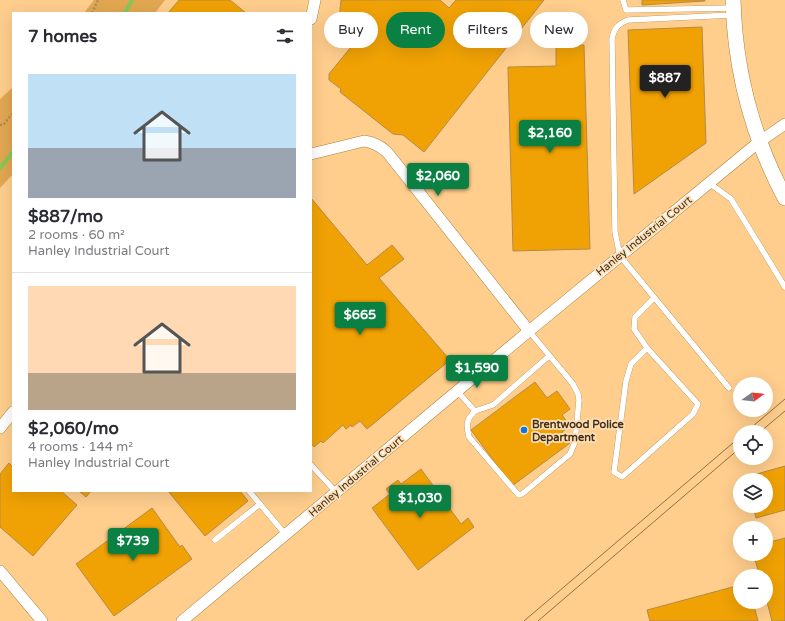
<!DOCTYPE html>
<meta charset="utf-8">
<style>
body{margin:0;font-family:"Varela Round",sans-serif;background:#f2f2f3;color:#2b2b33;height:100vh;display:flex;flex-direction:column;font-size:15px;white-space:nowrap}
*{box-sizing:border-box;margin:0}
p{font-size:13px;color:#7c7c81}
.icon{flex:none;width:22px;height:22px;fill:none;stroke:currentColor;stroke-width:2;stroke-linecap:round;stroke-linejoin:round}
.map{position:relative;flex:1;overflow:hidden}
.details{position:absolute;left:12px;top:12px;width:300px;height:480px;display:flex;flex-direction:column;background:#fff;border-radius:0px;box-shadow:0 4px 16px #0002}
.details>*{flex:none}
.guide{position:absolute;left:324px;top:12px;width:380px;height:36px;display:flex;gap:8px}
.needle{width:26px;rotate:75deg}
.controls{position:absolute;left:733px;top:377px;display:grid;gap:8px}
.controls a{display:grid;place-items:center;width:40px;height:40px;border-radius:50%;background:#fff;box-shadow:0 4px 16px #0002;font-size:20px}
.price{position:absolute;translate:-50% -34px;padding:0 9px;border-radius:4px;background:#0b8043;color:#fff;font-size:13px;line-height:26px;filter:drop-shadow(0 1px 2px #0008)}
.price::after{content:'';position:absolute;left:50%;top:24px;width:12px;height:9px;margin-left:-6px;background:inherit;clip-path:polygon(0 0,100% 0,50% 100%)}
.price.on{background:#222;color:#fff}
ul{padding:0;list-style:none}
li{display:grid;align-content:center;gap:8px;height:212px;padding:0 16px}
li+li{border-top:1px solid #e1e1e2}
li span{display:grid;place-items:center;height:124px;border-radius:0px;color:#555}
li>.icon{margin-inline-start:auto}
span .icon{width:72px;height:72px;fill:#fffc;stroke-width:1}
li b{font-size:17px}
h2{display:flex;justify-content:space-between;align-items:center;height:48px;padding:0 16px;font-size:17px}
.pill{padding:0 14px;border-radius:18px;background:#fff;box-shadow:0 4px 16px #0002;font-size:14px;line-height:36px}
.pill.on{background:#0b8043;color:#fff}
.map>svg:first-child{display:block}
.green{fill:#e2a751}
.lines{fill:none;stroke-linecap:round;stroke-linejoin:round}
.stream{stroke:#86c957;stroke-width:4}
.building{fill:#f0a204;stroke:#b68949}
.lane-casing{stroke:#ab7e3d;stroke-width:6}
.street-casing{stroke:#ab7e3d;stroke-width:12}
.secondary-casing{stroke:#ab7e3d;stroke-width:16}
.path{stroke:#af8a5a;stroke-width:2.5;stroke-dasharray:2 2;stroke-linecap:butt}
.lane{stroke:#fff;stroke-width:5.5}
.street{stroke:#fff;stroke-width:11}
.secondary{stroke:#fff;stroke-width:15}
.tram{stroke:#917147;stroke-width:1}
.poi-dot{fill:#0977de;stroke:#fddfb9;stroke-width:1.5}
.labels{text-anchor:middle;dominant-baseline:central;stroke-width:3.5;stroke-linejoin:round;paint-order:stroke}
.street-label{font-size:11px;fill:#433015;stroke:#fddfb9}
.poi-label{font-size:11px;font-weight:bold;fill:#433015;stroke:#fddfb9;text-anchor:start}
</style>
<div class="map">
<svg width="785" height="621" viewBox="0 0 785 621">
<rect width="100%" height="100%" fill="#ffce8d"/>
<g class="green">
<polygon points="94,0 165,0 155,13 84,13"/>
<polygon points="13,87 13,174 0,188 0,99"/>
</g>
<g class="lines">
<g class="stream">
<polyline points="125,13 132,0"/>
<polyline points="0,168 13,152"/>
</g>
</g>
<g class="building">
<polygon points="179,0 230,0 246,13 168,13"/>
<polygon points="341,0 440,0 449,8 456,0 544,0 424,152 403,135 393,134 340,92 341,89 329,80 329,74 359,37 339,21"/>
<polygon points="642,0 705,0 705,1 642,5"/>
<polygon points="702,27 706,143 634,194 628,30"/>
<polygon points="584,45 590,249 513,251 508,67 556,66 556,46"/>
<polygon points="311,198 367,265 392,245 404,259 379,278 450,360 367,429 360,421 352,427 351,425 346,429 343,425 323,443 321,441 314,447 311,443"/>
<polygon points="535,382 547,398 557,391 570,409 562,415 570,426 562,432 570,443 512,486 471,430"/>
<polygon points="9,463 13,467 13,491 61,491 77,505 33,556 0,527 0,474"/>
<polygon points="785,466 785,510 756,518 753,506 766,506 766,480 747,480 746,477"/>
<polygon points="421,469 461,524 468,518 474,527 418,570 372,508 390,494 386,489 398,480 401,484"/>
<polygon points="79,491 91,491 86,497"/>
<polygon points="168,491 240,491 248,501 205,536"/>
<polygon points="152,508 180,547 182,545 192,559 114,616 76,564"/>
<polygon points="785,538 785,621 772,621 766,598 766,576 760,576 753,554 766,554 766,543"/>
<polygon points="740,585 740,602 753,602 758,621 650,621 647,610"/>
</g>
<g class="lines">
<g class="lane-casing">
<g id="lane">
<polyline points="623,0 626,10 733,8"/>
<polyline points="709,183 731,199 785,287"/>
<polyline points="647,348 631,364 626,381 614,472 622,477 693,414 698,404 647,348 634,329 635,317 654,298"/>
<path d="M 729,388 L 620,256 L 615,232 L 612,39 C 614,28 618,24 628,20 L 732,15"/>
<path d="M 457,391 L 475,411 C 466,420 466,425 469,437 L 516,492 L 519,495 L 522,494 L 570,454 L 575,442 L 579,400 L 578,394 L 573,384 L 529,331"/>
<polyline points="475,411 493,405 549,356"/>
<polyline points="311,465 336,492"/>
<polyline points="249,491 285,534"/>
<polyline points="215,540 260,504"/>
</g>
</g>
<g class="street-casing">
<g id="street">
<polyline points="311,19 315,0"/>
<path d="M 311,154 L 364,141 C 374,142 380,146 387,152 L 529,331"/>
<polyline points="0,428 13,412"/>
<polyline points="0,571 42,621"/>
<polyline points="182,621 529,331 759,142 785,124"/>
</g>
</g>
<g class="secondary-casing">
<path id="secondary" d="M 733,0 C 735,71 752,136 785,198"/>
</g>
<g class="path">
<polyline points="92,13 98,0"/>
<polyline points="0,125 3,125 13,113"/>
</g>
<use href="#lane" class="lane"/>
<use href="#street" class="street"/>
<use href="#secondary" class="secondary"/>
<g class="tram">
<polyline points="746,432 785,399"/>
<polyline points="760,432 785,411"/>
<polyline points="524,621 740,437"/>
<polyline points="538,621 740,448"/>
</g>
</g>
<circle class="poi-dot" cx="524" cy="430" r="4"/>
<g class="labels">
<g class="street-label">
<text transform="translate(644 236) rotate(-39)">Hanley Industrial Court</text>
<text transform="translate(356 476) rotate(-40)">Hanley Industrial Court</text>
</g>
<g class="poi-label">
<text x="532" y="424">Brentwood Police<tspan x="532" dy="13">Department</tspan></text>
</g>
</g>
</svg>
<div class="controls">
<a><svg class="needle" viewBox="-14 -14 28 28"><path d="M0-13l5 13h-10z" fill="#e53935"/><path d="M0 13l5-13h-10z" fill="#7c7c81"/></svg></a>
<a><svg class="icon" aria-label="locate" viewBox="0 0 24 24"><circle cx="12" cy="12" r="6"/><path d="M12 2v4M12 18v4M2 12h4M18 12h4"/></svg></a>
<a><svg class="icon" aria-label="layers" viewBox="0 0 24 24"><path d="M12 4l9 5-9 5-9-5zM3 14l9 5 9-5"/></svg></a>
<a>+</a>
<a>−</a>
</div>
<b class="price on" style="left:665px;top:99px">$887</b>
<b class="price" style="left:550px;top:154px">$2,160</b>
<b class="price" style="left:438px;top:197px">$2,060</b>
<b class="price" style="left:360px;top:336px">$665</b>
<b class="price" style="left:477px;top:389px">$1,590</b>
<b class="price" style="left:420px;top:519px">$1,030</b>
<b class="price" style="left:133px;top:562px">$739</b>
<div class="guide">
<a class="pill">Buy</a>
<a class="pill on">Rent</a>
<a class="pill">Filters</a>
<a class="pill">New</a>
</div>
<section class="details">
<h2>7 homes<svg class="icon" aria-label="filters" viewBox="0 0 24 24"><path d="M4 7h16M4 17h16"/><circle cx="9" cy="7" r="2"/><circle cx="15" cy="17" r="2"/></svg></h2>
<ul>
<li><span style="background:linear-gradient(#bfe0f5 60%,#9aa5b1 0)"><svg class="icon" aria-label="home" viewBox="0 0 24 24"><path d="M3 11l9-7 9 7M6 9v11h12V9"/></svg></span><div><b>$887/mo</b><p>2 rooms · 60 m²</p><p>Hanley Industrial Court</p></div></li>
<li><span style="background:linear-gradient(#ffd9b3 70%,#b9a48a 0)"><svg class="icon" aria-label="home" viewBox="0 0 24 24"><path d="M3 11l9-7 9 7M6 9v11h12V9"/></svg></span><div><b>$2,060/mo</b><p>4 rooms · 144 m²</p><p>Hanley Industrial Court</p></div></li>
</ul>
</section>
</div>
